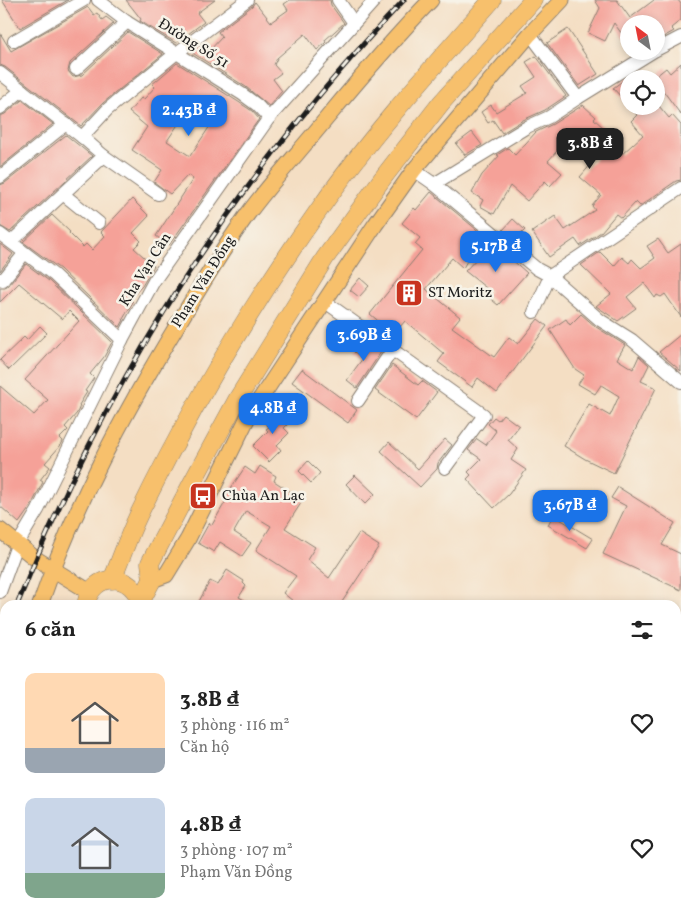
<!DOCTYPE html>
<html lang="vi">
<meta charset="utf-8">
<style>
body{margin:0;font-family:Vollkorn,serif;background:#f2f2f2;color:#222;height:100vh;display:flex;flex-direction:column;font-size:19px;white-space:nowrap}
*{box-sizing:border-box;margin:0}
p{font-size:16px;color:#767676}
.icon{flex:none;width:28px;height:28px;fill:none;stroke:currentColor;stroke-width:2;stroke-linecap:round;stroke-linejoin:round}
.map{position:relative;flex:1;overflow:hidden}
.sheet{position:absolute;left:0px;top:600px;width:681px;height:320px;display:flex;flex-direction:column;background:#fff;border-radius:15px 15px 0 0;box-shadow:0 2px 8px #0003}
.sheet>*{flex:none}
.needle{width:32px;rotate:328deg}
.buttons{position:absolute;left:620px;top:15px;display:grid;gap:10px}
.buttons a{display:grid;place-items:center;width:45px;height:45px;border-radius:50%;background:#fff;box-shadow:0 2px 8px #0003;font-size:25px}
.price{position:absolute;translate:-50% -42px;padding:0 11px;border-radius:10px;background:#1a73e8;color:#fff;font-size:16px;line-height:32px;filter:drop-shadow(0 1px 2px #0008)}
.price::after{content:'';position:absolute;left:50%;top:30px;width:15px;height:11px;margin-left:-8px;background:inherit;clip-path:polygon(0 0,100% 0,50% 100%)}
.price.active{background:#222;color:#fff}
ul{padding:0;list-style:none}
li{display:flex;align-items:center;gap:15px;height:125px;padding:0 25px}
li span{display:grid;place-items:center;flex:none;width:140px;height:100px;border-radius:10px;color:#555}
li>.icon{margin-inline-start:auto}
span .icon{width:60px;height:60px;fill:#fffc;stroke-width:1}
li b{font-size:21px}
h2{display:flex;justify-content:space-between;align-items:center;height:60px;padding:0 25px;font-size:21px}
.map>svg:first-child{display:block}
.building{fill:#f5a198;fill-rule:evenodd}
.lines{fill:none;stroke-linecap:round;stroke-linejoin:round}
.minor-casing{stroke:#887d70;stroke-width:14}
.major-casing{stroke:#887d70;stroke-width:17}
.highway-casing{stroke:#887d70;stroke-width:19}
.minor{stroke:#fff;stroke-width:12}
.major{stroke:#f7c06c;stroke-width:15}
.highway{stroke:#f7c06c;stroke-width:18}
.rail-casing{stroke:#1c1c1c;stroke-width:5}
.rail{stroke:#f7f3e8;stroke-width:3;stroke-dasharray:9;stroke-linecap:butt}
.labels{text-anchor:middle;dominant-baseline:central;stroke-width:5;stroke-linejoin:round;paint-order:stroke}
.street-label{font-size:15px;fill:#1c1c1c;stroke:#f7f3e8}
.poi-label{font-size:15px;fill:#1c1c1c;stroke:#f7f3e8;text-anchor:start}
</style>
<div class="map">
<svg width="681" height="920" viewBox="0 0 681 920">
<rect width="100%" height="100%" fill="#f7f3e8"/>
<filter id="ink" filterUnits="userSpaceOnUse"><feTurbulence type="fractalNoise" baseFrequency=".02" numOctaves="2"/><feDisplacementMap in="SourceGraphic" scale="10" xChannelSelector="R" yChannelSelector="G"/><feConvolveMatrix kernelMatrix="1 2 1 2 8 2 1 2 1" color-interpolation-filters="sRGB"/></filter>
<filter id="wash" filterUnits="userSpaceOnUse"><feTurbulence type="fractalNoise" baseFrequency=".0096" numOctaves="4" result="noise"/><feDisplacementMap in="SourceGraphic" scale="20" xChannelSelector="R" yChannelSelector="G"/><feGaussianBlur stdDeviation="1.12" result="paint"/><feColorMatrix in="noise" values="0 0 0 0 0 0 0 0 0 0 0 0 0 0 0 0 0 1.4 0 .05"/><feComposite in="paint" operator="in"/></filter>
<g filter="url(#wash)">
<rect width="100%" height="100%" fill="#f4dec3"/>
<g id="blocks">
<g class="building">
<polygon points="2,0 68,0 20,28"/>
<polygon points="126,0 215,0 197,13 204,22 176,43 140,21 141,19"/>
<polygon points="290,0 330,0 331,5 344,23 325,40 326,42 325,43 317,50 305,34 277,58 274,65 281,73 273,79 282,91 269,106 246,87 191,52 202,44 209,51 222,37 218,32 252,6 255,2 271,22 288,10 284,4"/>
<polygon points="595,0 617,0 630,18 654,0 678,0 681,4 681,20 671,28 674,31 656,41 656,24 629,24 629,44 614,23 605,41 588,33 600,8"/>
<polygon points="88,7 94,15 97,13 102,20 106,17 114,23 70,63 68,71 73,77 82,75 128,32 163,54 103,103 81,126 5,67 0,65 0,33 11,51"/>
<polygon points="568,29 598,74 579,86 547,43"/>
<polygon points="536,56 566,96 545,110 523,120 502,133 493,120 488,123 481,112 491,105 496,112 527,93 522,86 536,77 526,62"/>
<path d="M 177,63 L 237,101 L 252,111 L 259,119 L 169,245 L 156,236 L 193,179 L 188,175 L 170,194 L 154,182 L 162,170 L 132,150 L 147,127 L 129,112 L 141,98 L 144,99 L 155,87 L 152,84 L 156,81 ZM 187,111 L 210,126 L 190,156 L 167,141 Z"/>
<polygon points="681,63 681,115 656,81 656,76 666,68 670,73"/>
<polygon points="629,76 629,106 613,88"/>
<polygon points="22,100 53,124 0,167 0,116 5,114"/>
<polygon points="583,105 596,117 594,119 614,137 608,144 621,155 643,135 631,121 637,115 629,106 659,106 669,118 672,115 681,125 681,180 676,181 640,206 636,202 621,218 616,214 601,232 580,246 575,239 549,257 532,232 555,216 565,230 595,210 592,206 601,195 580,177 599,155 578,137 570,146 565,142 548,161 562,173 550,186 545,181 527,201 510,186 494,214 480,206 483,200 472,193 482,175 499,156 497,155 508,148 515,155 536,132 553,124"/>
<polygon points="472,132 482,145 465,155 456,144"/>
<polygon points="66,135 92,156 10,232 0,226 0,185 5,183"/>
<polygon points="431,192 482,234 463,268 452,258 426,289 460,317 452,327 494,357 509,337 518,344 538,319 547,326 497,393 478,378 472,387 438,362 444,354 405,321 394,334 370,314 422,250 415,244 420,238 402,223 414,208 416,210"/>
<polygon points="132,199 149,216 133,233 141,241 134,248 154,266 142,286 130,299 133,302 123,319 124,320 120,327 60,269 23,242 52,215 70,232 69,233 83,247 86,244 92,250 105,236 101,232"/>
<polygon points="513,219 525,230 515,240 503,230"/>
<polygon points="658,239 668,253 681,244 681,317 665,294 661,297 657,295 655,298 644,283 627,297 636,308 618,321 596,306 611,294 581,265 600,252 614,266 622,257 629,263 632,259 641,268 655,258 647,246"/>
<polygon points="492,242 527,273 498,305 486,295 490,291 465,271"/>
<polygon points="0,244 13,254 0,271"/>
<polygon points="26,264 49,281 112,342 104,357 90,374 94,378 85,391 87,392 79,405 80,406 77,413 65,427 68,430 60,438 63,441 61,445 45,463 50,467 40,480 43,482 31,506 19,523 0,506 0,386 34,415 48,400 25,380 79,321 69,311 62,319 19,283 0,302 0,288 5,288 9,285"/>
<polygon points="360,278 369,286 359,297 350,290"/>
<polygon points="581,314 596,327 625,345 617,359 633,369 639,356 649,365 641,381 656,388 614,473 585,459 564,446 589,404 610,416 619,396 601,385 595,394 578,384 584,375 575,369 550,330 566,319 570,325"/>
<polygon points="40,326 47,333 9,370 0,360 24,337 27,340"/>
<polygon points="681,334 681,371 659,352"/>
<polygon points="363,339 381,352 357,388 347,380 363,358 354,352"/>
<polygon points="392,365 418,385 422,381 437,392 416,420 375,390"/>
<polygon points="302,369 357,410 348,423 292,382"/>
<polygon points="279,408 292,420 284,428 289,433 277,445 281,450 269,462 253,446 268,431 266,429 269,427 265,423"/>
<polygon points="503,414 519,426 508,440 518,449 511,460 526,470 509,494 494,508 467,479 471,475 468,472 481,459 468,450 477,439 486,445 496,431 488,424 494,417 498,420"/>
<polygon points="445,439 452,445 438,463 437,469 420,487 381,451 389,442 418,469"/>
<polygon points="308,461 320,473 311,483 299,471"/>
<polygon points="260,466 276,476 274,481 303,500 285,528 315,547 307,560 329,578 359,533 379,546 340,605 298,605 283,593 296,576 256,550 271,526 246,511 234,532 251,543 242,556 220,542 214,552 198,543 209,523 212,525 227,499 225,497 245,467 255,474"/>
<polygon points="355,475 375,494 365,504 346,484"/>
<polygon points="618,487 675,523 662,545 681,554 681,590 603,554 626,506 611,498"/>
<polygon points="553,515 593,539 587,548 548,525"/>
<polygon points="227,570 244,581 243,583 246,586 239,597 253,605 197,605 210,581 218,585"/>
</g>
</g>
</g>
<g filter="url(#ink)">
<use href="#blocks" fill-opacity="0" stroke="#887d70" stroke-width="1"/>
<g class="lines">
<g class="minor-casing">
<g id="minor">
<polyline points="98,0 127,22 242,94 257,105 269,118"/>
<polyline points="338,0 354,23"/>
<polyline points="530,34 578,98 654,51"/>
<polyline points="14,41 84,0"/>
<polyline points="656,50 681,37"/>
<polyline points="76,69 127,22"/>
<polyline points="0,73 82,137 104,156 158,194"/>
<polyline points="0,108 22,90"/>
<polyline points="82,137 108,109 174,55 247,0"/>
<polyline points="414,170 434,184 537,269 550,276 600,320 632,340 681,382"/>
<polyline points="0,177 66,124"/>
<polyline points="434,184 527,127 549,117 578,98"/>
<polyline points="63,194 99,223"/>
<polyline points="0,234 54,275 122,340"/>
<polyline points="11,242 104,156"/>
<polyline points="0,279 3,280 24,254"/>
<polyline points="324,301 484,415 445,468"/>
<polyline points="534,312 550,276 681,188"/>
<polyline points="358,401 393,349"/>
<polyline points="0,592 17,545 38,510 122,340 154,281 269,118 375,0"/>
<polyline points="676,911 681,911"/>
<polyline points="389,915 478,918"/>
<polyline points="606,918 629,915"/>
<polyline points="178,920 182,915"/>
<polyline points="292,920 292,915"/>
</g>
</g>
<g class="major-casing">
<g id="major">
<polyline points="0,530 36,559 90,592"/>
<polyline points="152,580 166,575 188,539 247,419 375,225 414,170 530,34 562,0"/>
<path d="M 40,605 C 74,506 124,413 178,324 C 200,287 222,250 247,215 C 271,182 300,151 326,119 C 360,78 394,38 431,0"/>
<polyline points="0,718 5,703"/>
<polyline points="35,920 37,915"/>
</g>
</g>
<g class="highway-casing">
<g id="highway">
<path d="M 112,580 C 121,559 128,537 138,516 C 190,409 252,304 321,207 C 372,134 433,67 492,0"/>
<polyline points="140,603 152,580 150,563 192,483 238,398 325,258 382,179 441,103 533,0"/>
<path d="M 86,605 C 91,571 134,571 141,605"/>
<polyline points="0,857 5,842"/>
<polyline points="6,920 8,915"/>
</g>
</g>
<use href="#minor" class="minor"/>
<use href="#major" class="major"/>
<use href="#highway" class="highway"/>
<g class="rail-casing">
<g id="rail">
<path d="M 17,605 C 107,379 237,176 404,0"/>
<polyline points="0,658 5,643"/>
</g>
</g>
<use href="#rail" class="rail"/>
</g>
</g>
<defs>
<g id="building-square" transform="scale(1.4375)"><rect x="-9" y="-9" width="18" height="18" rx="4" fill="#c8321e" stroke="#f7f3e8"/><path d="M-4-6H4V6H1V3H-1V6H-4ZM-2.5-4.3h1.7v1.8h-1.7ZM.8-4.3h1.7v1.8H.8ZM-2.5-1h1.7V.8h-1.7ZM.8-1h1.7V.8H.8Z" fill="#fff"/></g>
<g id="bus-square" transform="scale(1.4375)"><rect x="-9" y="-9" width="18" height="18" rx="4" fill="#c8321e" stroke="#f7f3e8"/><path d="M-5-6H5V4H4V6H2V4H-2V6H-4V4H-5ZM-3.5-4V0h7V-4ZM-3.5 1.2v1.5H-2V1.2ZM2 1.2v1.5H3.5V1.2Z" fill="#fff"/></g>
</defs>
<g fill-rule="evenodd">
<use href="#building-square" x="409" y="293"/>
<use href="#bus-square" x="203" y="496"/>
</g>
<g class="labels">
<g class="street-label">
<text transform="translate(193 44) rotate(32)">Đường Số 51</text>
<text transform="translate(146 270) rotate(-58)">Kha Vạn Cân</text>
<text transform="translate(204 282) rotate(-58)">Phạm Văn Đồng</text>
</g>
<g class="poi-label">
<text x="428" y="293">ST Moritz</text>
<text x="222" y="496">Chùa An Lạc</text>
</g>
</g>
</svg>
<div class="buttons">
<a><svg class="needle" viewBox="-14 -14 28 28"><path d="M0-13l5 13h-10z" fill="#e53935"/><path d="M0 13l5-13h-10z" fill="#767676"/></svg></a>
<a><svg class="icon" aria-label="locate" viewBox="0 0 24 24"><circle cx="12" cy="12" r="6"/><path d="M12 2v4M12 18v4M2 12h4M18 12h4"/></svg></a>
</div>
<b class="price" style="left:189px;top:137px">2.43B ₫</b>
<b class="price active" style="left:590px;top:170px">3.8B ₫</b>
<b class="price" style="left:496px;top:273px">5.17B ₫</b>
<b class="price" style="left:364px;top:362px">3.69B ₫</b>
<b class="price" style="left:273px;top:435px">4.8B ₫</b>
<b class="price" style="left:570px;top:532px">3.67B ₫</b>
<section class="sheet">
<h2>6 căn<svg class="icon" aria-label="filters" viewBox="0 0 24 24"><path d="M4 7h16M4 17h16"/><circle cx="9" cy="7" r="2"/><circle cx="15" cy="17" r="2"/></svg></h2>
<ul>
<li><span style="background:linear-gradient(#ffd9b3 75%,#9aa5b1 0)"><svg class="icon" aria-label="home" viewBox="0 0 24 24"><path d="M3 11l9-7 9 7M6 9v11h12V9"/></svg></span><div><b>3.8B ₫</b><p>3 phòng · 116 m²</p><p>Căn hộ</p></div><svg class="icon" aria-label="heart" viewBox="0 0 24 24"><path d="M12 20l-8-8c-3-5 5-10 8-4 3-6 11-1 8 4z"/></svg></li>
<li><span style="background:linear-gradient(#c9d6e8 75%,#7fa58c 0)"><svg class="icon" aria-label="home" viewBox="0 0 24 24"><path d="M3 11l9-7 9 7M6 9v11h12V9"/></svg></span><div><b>4.8B ₫</b><p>3 phòng · 107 m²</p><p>Phạm Văn Đồng</p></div><svg class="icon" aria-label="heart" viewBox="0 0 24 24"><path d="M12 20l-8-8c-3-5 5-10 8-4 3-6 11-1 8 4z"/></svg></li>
</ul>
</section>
</div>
